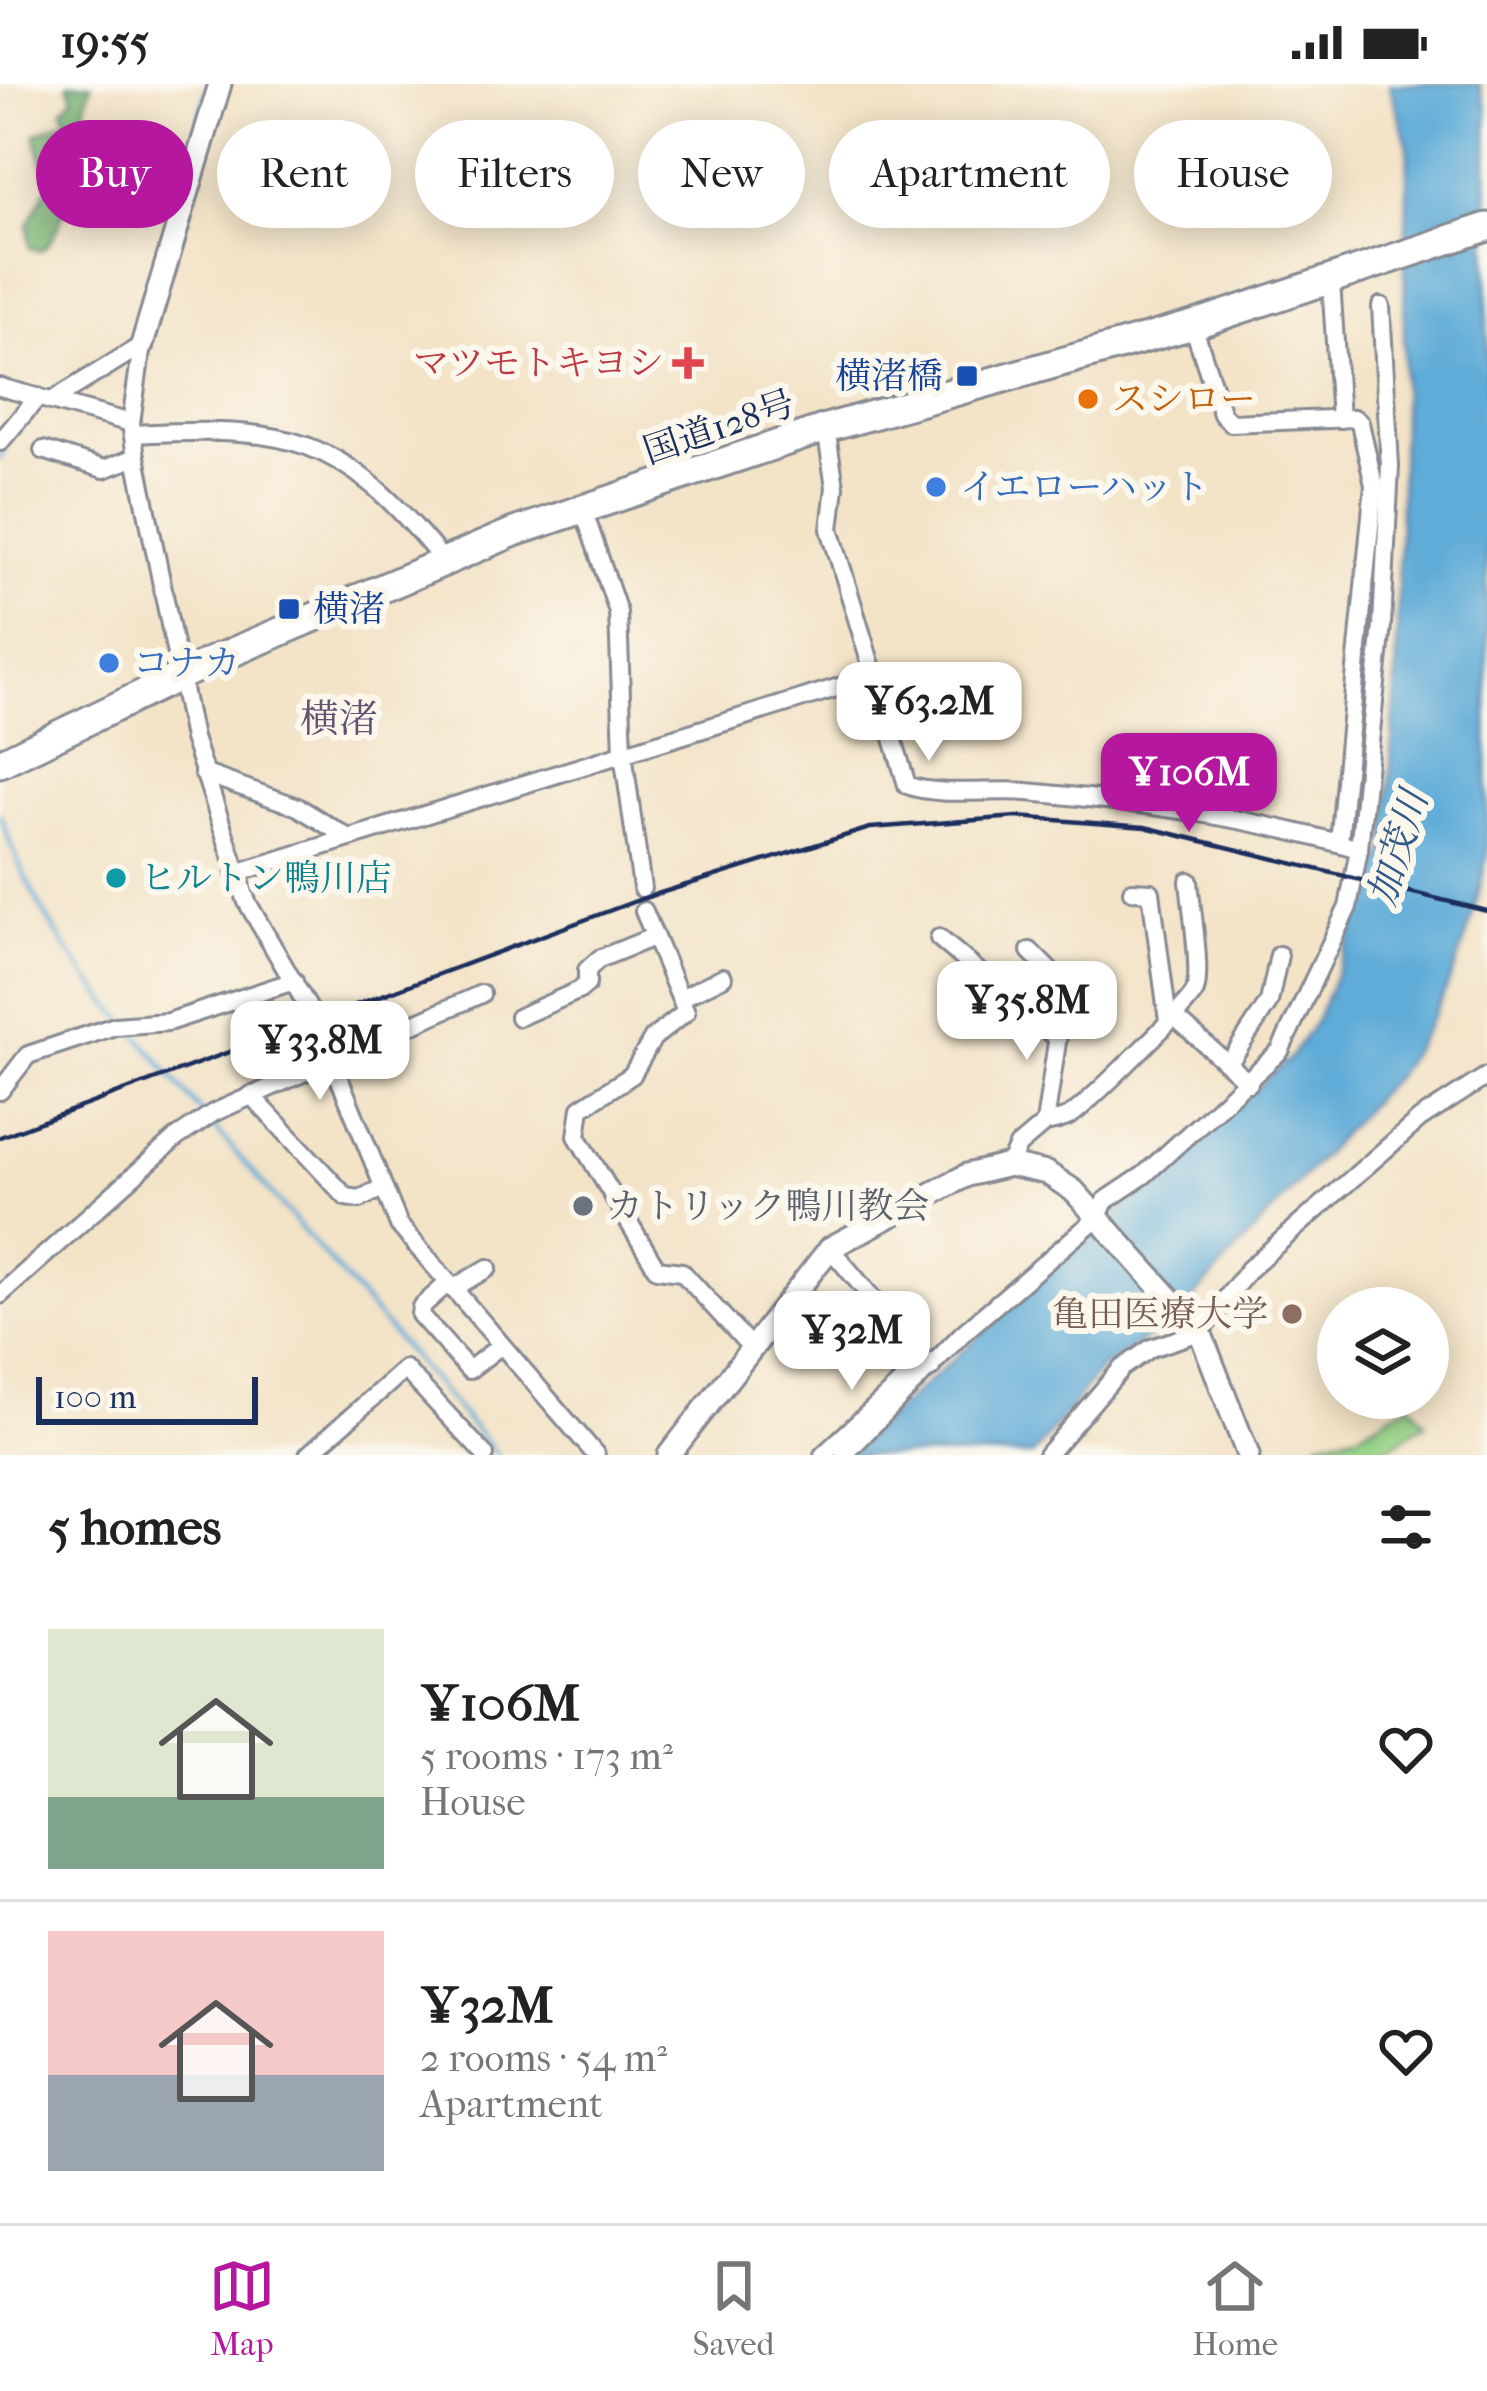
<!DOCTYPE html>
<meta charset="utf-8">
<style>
body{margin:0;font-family:"IM FELL French Canon","Noto Serif JP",serif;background:#f2f2f2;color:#222;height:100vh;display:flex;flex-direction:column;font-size:45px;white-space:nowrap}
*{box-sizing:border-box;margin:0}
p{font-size:39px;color:#767676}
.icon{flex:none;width:66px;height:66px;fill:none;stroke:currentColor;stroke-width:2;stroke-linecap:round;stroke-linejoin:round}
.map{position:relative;height:1371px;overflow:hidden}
.sheet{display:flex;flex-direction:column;background:#fff;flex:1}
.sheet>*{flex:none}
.banner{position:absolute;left:36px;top:36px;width:1416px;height:108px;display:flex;gap:24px}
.controls{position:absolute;left:1317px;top:1203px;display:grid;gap:24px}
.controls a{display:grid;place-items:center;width:132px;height:132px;border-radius:50%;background:#fff;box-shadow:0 6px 30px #0003;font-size:60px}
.scale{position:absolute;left:36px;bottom:30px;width:222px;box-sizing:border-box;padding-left:12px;border:6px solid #1b2f5e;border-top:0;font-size:33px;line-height:42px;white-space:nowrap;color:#1b2f5e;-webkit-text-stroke:9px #fbf7ec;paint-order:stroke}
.price{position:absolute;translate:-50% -102px;padding:0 27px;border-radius:24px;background:#fff;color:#222;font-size:39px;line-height:78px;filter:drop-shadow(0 3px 6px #0008)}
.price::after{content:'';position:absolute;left:50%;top:72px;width:36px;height:27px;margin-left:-18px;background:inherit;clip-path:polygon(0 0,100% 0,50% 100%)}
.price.selected{background:#b5179e;color:#fff}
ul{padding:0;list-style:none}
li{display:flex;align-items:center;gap:36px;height:300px;padding:0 48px}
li+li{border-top:3px solid #e0e0e0}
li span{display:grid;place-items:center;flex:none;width:336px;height:240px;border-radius:0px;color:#555}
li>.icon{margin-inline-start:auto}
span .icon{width:144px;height:144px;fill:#fffc;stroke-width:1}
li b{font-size:51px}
h2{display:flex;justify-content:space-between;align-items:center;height:144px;padding:0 48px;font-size:51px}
.tag{padding:0 42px;border-radius:54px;background:#fff;box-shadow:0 6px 30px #0003;font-size:42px;line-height:108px}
.tag.selected{background:#b5179e;color:#fff}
.status{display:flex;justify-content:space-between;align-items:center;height:84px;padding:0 60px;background:#fff;direction:ltr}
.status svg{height:33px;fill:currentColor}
.tab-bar{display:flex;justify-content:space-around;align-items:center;height:168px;border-top:3px solid #e0e0e0;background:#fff;font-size:33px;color:#767676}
.tab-bar a{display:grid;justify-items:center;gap:6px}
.tab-bar .selected{color:#b5179e}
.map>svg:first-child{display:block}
.green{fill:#98d489;stroke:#5a8274;stroke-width:3}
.forest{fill:#7ab675;stroke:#4a726a;stroke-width:3}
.water{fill:#5facd8;stroke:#3d6e9b;stroke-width:3}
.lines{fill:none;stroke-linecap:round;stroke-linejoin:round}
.stream{stroke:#5facd8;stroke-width:4.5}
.minor-casing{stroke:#878992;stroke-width:22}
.tertiary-casing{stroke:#878992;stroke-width:27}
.trunk-casing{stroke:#878992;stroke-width:33}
.minor{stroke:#fff;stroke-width:16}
.tertiary{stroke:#fff;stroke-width:21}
.trunk{stroke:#fff;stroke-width:27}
.rail{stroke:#1b2f5e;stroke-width:4.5}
.health-dot{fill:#e0444e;stroke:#fbf7ec;stroke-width:4.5}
.transit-dot{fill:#1a4fb4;stroke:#fbf7ec;stroke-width:4.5}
.food-dot{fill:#e8710a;stroke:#fbf7ec;stroke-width:4.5}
.shop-dot{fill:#3f7fe0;stroke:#fbf7ec;stroke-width:4.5}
.culture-dot{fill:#0f9aa8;stroke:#fbf7ec;stroke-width:4.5}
.worship-dot{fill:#6b7280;stroke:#fbf7ec;stroke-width:4.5}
.education-dot{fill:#8d6e63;stroke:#fbf7ec;stroke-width:4.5}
.labels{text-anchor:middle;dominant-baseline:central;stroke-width:12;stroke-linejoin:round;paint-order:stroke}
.health-label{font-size:36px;fill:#be3a42;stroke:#fbf7ec;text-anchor:end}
.transit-label{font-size:36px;fill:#164399;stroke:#fbf7ec;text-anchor:end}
.food-label{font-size:36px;fill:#c56008;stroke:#fbf7ec;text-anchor:start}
.street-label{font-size:36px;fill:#1b2f5e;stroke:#fbf7ec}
.shop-label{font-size:36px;fill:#366cbe;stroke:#fbf7ec;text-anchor:start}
.culture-label{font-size:36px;fill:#0d838f;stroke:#fbf7ec;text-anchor:start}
.worship-label{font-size:36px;fill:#5b616d;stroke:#fbf7ec;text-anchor:start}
.education-label{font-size:36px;fill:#785e54;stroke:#fbf7ec;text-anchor:end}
.neighbourhood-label{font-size:39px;fill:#5f5371;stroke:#fbf7ec}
.water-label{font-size:39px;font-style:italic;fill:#335b89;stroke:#fbf7ec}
</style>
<div class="status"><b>19:55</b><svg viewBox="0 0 49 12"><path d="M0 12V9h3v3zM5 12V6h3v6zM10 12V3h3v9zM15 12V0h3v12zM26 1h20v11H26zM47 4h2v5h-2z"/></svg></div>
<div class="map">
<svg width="1487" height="1371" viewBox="0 0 1487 1371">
<rect width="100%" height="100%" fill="#fbf7ec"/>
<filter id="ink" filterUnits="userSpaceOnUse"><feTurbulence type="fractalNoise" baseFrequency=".00833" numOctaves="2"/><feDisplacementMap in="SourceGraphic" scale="24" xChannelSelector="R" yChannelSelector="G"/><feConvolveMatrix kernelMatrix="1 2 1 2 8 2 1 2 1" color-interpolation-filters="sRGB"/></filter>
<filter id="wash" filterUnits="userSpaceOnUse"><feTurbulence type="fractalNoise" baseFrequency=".004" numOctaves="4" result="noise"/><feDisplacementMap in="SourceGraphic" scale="48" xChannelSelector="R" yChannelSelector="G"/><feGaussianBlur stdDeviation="2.7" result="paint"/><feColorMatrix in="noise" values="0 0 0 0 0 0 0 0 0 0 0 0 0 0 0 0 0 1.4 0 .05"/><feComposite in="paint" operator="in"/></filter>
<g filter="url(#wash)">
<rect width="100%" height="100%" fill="#f3e3c7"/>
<polygon class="green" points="1410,1319 1426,1339 1386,1365 1389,1371 1323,1371 1319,1357 1358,1350"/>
<path class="forest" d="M 68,0 L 92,0 C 77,36 70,156 39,167 L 30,164 L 28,141 L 49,100 L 35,51 L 66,36 L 63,25 L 73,14 Z"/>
<path class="water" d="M 1389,0 L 1479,0 L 1487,26 L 1487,771 C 1471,852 1447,919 1399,987 L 1174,1236 L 1102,1283 L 1033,1371 L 846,1371 L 1290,974 L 1318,933 L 1385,767 L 1396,599 L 1408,62 Z"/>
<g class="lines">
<g class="stream">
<polyline points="192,58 208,0"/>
<polyline points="0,375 5,362"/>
<path d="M 0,731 C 26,808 68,876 123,935"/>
<polyline points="135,948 202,1029"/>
<polyline points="212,1041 497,1371"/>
</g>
</g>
</g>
<g filter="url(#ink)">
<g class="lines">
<g class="minor-casing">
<g id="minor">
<polyline points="1331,197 1340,335"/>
<polyline points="1193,241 1222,330 1231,339 1354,334 1360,339 1374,401 1339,759"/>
<polyline points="142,261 131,339 136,373 193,654 247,818 316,937 399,1141 596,1371"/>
<polyline points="0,303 131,339"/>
<polyline points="53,316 142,261"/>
<path d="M 826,344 L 835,403 L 830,445 L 907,701 C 935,713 994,705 1027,708 C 1140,718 1250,733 1359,765"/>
<path d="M 133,350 C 288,342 340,349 442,475"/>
<polyline points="0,358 38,313"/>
<polyline points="43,366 104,385 136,373"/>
<polyline points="584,428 618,528 623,669 642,804"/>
<polyline points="203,689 298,723 347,753"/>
<polyline points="236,789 875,592"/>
<polyline points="1132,807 1151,808 1168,937"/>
<polyline points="644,827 686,928 653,954 632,991 581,1024 577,1052 657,1185 682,1188 750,1262"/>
<polyline points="939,854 1057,954"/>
<polyline points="683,913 723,893"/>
<polyline points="519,933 580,906 587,900 587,886 599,875 653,853"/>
<polyline points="1176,934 1249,999"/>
<polyline points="1229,979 1269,918 1279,871"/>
<polyline points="0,1007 28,971 115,942 168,938 294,897"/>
<polyline points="251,1011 346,1113 360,1115 380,1105"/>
<path d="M 1045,1039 C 1054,1037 1063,1036 1071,1031 C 1087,1020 1190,920 1195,907 C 1202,887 1191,822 1189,797"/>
<polyline points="1009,1081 1018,1062 1045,1039 1064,911 1064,901 1030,867"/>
<polyline points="830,1164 931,1284"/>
<polyline points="447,1200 421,1223 420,1231 469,1286 500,1262"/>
<polyline points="452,1205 488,1184"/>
<polyline points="0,1211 176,1054 213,1029 481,910"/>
<polyline points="308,1371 405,1285 485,1371"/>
<polyline points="823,1371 905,1295 916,1267"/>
<polyline points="844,1371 963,1249 1098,1133 1105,1117 1144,1091 1280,967 1348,823 1359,765 1382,541 1390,382 1381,222"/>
<polyline points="1047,1371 1122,1284 1151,1264 1200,1248 1249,1185 1420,1035 1487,992"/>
</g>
</g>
<g class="tertiary-casing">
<g id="tertiary">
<polyline points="142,261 220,0"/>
<polyline points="669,1371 830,1164 967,1091 1009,1081 1047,1089 1074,1107 1200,1248 1248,1371"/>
</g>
</g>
<g class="trunk-casing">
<polyline id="trunk" points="0,679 207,579 514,448 826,344 1193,241 1487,143"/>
</g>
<use href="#minor" class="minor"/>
<use href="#tertiary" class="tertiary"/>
<use href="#trunk" class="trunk"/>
<polyline class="rail" points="0,1053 641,815 870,744 1017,733 1145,743 1487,827"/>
</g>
</g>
<path class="health-dot" d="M682 261h12v12h12v12h-12v12h-12v-12h-12v-12h12z"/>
<g class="transit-dot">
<rect x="955" y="280" width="24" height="24" rx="6"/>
<rect x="277" y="513" width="24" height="24" rx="6"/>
</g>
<circle class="food-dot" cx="1088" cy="315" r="12"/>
<g class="shop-dot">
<circle cx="936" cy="403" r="12"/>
<circle cx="109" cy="579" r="12"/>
</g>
<circle class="culture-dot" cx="116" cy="794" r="12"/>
<circle class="worship-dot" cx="583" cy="1122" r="12"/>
<circle class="education-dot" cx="1292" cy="1230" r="12"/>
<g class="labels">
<g class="health-label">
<text x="664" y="279">マツモトキヨシ</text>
</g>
<g class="transit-label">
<text x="943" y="292">横渚橋</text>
<text x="313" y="525" text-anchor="start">横渚</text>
</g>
<g class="food-label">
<text x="1112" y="315">スシロー</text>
</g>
<g class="street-label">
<text transform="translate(719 343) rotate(-19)">国道128号</text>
</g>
<g class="shop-label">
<text x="960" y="403">イエローハット</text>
<text x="133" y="579">コナカ</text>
</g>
<g class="culture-label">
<text x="140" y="794">ヒルトン鴨川店</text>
</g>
<g class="worship-label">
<text x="607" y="1122">カトリック鴨川教会</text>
</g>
<g class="education-label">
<text x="1268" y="1230">亀田医療大学</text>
</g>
<g class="neighbourhood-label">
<text x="339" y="635">横渚</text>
</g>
<g class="water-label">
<text transform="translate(1398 764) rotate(-73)">加茂川</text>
</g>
</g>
</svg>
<div class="controls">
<a><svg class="icon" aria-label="layers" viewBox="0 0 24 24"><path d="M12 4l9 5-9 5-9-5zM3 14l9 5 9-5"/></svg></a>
</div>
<div class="scale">100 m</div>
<b class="price" style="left:929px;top:680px">¥63.2M</b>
<b class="price selected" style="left:1189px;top:751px">¥106M</b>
<b class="price" style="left:1027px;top:979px">¥35.8M</b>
<b class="price" style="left:320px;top:1019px">¥33.8M</b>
<b class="price" style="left:852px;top:1309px">¥32M</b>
<div class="banner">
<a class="tag selected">Buy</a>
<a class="tag">Rent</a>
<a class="tag">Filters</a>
<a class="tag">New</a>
<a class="tag">Apartment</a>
<a class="tag">House</a>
</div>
</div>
<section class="sheet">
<h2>5 homes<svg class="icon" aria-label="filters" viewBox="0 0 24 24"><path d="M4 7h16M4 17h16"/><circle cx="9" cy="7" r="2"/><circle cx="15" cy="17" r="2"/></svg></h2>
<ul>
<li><span style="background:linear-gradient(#dfe7d0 70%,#7fa58c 0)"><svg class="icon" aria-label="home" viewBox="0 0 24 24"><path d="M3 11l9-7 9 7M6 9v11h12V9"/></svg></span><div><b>¥106M</b><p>5 rooms · 173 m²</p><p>House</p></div><svg class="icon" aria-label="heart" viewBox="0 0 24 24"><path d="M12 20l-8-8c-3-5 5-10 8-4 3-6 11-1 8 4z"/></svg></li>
<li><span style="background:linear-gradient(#f6c9c9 60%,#9aa5b1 0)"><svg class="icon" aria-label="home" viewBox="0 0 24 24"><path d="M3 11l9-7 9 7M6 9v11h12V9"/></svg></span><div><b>¥32M</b><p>2 rooms · 54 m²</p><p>Apartment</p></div><svg class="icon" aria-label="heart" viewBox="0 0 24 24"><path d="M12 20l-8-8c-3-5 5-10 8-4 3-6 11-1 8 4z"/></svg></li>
</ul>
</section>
<nav class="tab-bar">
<a class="selected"><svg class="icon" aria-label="map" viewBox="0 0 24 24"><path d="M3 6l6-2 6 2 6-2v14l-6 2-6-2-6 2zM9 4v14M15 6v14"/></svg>Map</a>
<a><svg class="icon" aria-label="saved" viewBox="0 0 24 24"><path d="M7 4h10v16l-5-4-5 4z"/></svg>Saved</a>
<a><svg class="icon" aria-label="home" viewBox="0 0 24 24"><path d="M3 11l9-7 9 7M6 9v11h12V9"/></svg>Home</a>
</nav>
